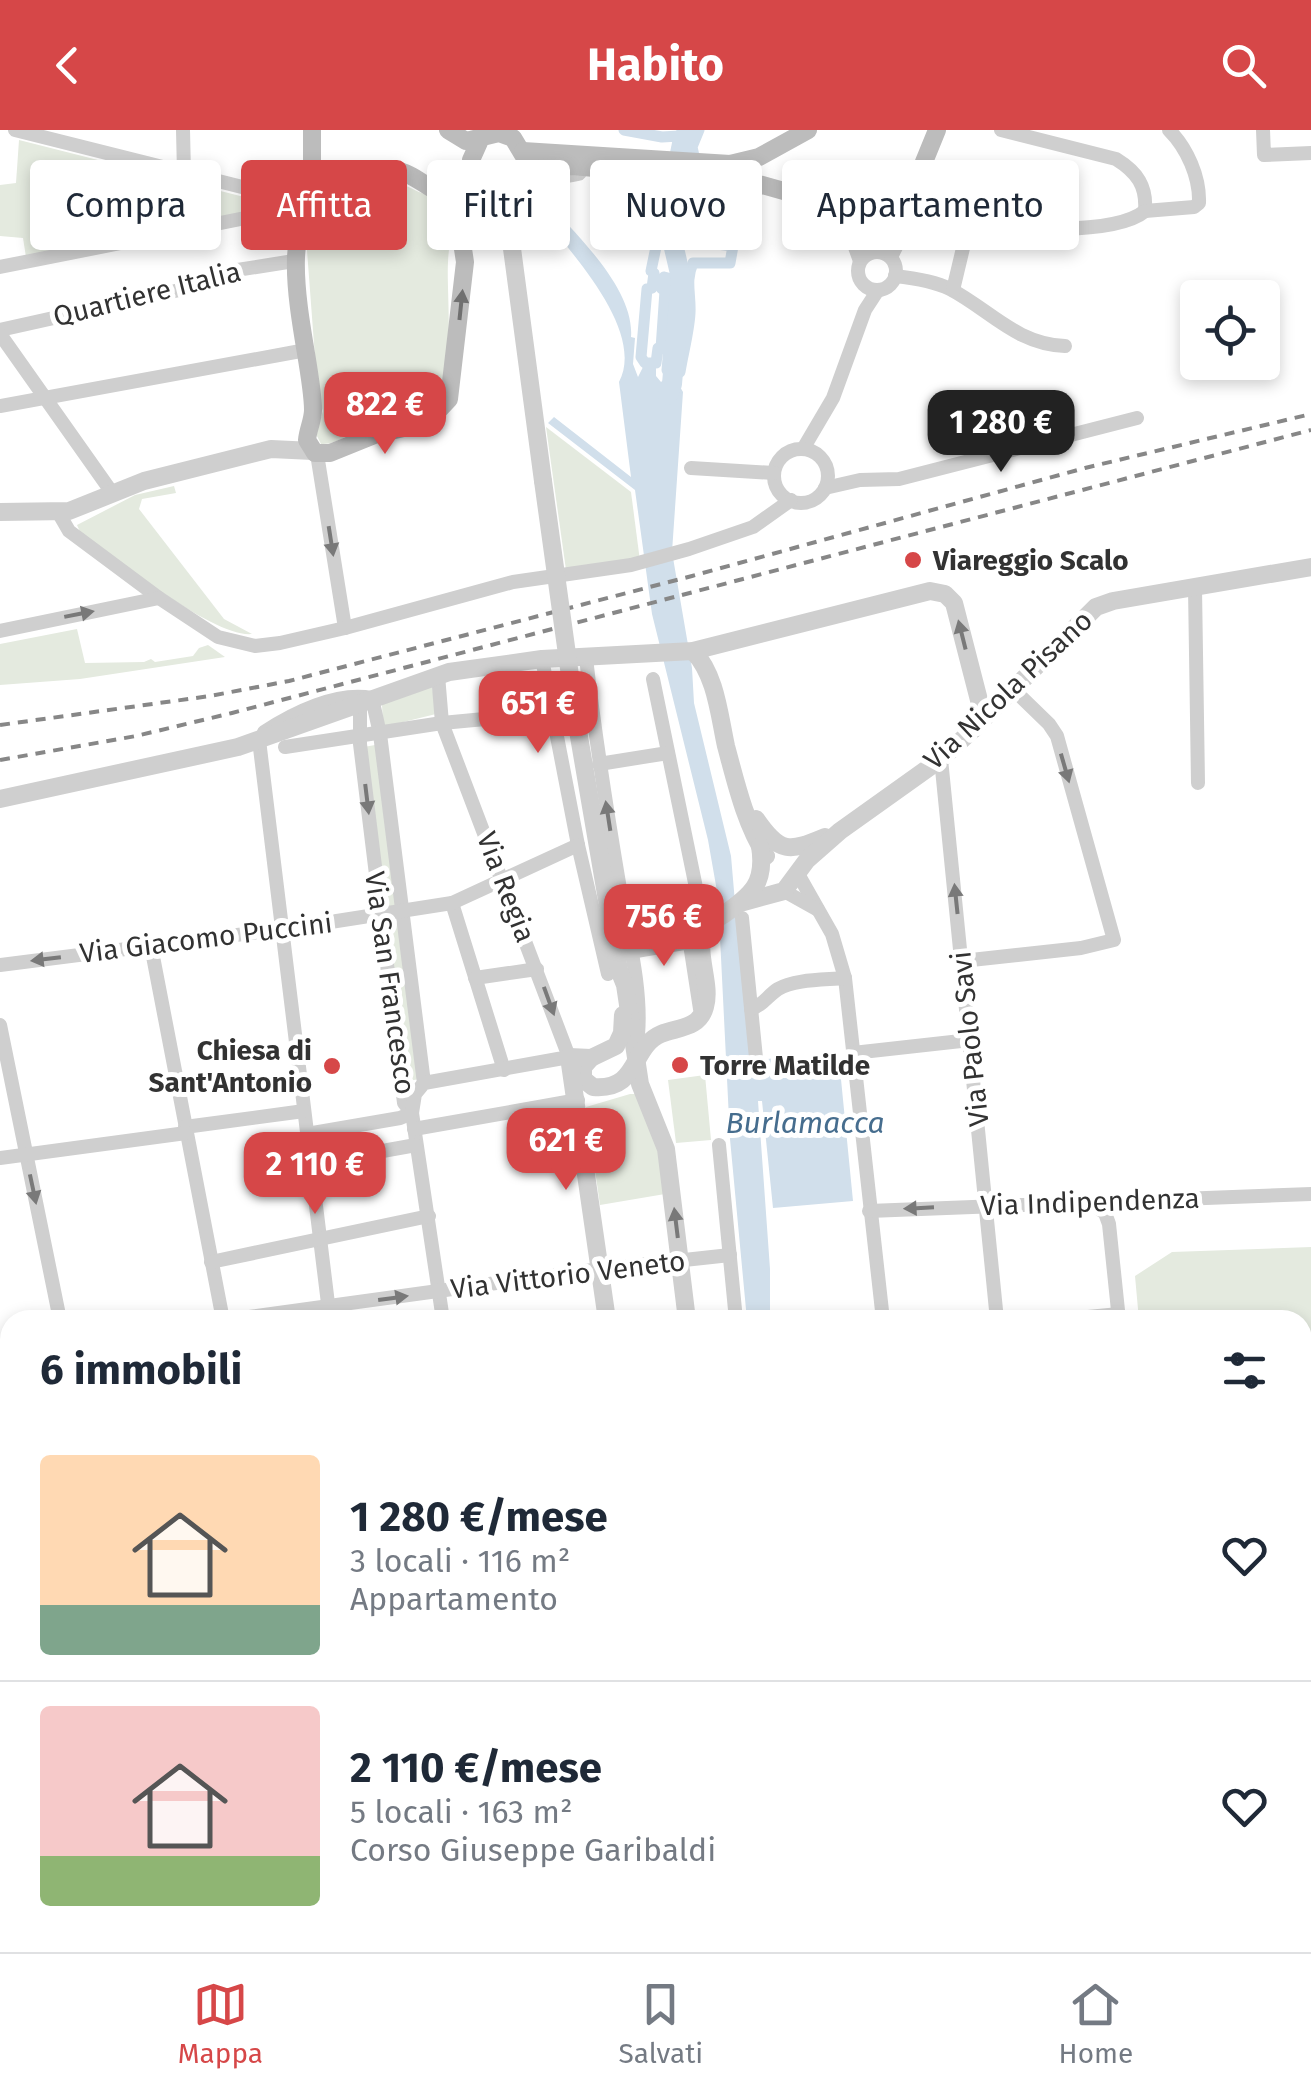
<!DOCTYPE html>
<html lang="it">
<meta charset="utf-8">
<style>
body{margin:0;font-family:"Fira Sans",sans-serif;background:#f2f2f3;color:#1f2937;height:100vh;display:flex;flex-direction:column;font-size:38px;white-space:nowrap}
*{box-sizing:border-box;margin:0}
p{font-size:32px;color:#747a83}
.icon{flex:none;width:55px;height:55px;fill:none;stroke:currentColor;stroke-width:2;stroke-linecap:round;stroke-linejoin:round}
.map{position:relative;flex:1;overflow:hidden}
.side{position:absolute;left:0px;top:1180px;width:1312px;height:642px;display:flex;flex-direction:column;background:#fff;border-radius:30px 30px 0 0;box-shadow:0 5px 15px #0003}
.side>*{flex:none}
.guide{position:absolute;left:30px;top:30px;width:1252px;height:90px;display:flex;gap:20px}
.tools{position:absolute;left:1180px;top:150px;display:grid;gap:20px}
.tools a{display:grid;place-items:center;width:100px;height:100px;border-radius:10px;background:#fff;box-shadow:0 5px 15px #0003;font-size:50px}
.price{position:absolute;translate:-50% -85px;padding:0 22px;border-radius:20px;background:#d64748;color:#fff;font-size:32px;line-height:65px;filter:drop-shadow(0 2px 5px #0008)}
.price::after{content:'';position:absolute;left:50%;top:60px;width:30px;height:22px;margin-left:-15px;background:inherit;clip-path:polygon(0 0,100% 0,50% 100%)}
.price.on{background:#222;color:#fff}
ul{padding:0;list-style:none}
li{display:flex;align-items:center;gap:30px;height:250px;padding:0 40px}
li+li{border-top:2px solid #e0e1e3}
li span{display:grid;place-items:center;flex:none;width:280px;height:200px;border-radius:10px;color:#555}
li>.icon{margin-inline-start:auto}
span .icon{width:120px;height:120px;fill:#fffc;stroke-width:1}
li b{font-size:42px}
h2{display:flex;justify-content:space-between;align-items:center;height:120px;padding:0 40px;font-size:42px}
.tag{padding:0 35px;border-radius:10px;background:#fff;box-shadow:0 5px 15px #0003;font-size:35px;line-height:90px}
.tag.on{background:#d64748;color:#fff}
header{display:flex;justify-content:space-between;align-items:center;height:130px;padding:0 40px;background:#d64748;color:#fff;font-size:45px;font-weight:700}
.tabs{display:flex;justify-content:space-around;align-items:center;height:140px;border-top:2px solid #e0e1e3;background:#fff;font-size:28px;color:#747a83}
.tabs a{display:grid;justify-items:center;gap:5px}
.tabs .on{color:#d64748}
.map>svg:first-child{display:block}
.green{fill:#e4eadf}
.water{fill:#d1dfeb}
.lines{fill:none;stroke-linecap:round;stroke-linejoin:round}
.canal{stroke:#d1dfeb;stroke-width:11}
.river{stroke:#d1dfeb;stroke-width:20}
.minor{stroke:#cfcfcf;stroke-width:14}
.tertiary{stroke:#cfcfcf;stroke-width:18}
.secondary{stroke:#bcbcbc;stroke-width:18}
.rail{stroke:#878787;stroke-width:4;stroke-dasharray:10 8;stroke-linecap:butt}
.tertiary-bridge{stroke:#cfcfcf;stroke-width:18}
.oneway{fill:#707070}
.oneway2{fill:#797979}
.poi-dot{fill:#d64748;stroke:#fff;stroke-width:4}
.labels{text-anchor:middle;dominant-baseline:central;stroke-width:10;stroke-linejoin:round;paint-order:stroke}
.street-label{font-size:28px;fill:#323232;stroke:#fff}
.poi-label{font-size:28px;font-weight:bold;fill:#323232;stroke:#fff;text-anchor:start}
.water-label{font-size:30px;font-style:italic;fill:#466d8e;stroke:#fff}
</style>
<header><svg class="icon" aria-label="back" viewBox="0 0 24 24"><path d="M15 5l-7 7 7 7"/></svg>Habito<svg class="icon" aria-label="search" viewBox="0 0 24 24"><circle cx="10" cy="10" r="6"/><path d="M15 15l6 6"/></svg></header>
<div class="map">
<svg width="1311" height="1822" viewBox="0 0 1311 1822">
<rect width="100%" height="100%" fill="#fff"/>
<g class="green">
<polygon points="19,10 264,72 264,78 26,127 23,108 0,106 0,55 16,53"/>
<path d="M 382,50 C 413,51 426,77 457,63 C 454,86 449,109 448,132 C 446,168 458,250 428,275 C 412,289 389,287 370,294 C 353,299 340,315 321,314 L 316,304 L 323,281 L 318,267 L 306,107 C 312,69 350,63 382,50 Z"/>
<polygon points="546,297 631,362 640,431 566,440"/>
<path d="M 174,356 L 176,363 L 142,369 L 139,379 L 224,489 L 252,504 C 214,508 116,428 81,404 L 77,395 L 135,365 Z"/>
<polygon points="77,499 85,533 144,532 151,529 155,532 193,526 199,518 208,515 225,527 80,549 0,555 0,514"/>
<polygon points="432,555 436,584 383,597 382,574"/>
<polygon points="375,615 397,776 386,778 364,617"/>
<polygon points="399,792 419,949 409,951 388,794"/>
<polygon points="705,945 711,1010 676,1013 668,950"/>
<polygon points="630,964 635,964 660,1024 665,1064 600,1075 586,977"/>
<polygon points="1311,1117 1311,1308 1303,1308 1302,1190 1139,1190 1135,1146 1172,1122"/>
</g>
<g class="water">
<path d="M 542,67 C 573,101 635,158 631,207 L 635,208 L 633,234 L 638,247 L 645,233 L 656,233 L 656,246 L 661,252 L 666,248 L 667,240 L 680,242 L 679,255 L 683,262 L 672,422 L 692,538 L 694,573 L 731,726 L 739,819 L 761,930 L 791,926 L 793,933 L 839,929 L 853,1071 L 773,1078 L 762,971 L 758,971 L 770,1139 L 770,1190 L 747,1190 L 730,1009 L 718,767 L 708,710 L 652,484 L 635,360 L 548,293 L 554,287 L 631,347 L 619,252 C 647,199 564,114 532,75 Z"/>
<polygon points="699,1813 909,1812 910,1822 697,1822"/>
</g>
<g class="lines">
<path class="canal" d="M 624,0 L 662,7 L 679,6 L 651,141 L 654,143 L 652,158 L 647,159 L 641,227 L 645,233 L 656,233 L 658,218 L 661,219 L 665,161 L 662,159 L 664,147 L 672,149 L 674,161 L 667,240 L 680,242 C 683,223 689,202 690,183 C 691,164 685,151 693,133 L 730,133 L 733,116 L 701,112 L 692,104 L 694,83 L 702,79 L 703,67 L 688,60 L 694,26 L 692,17 L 699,0"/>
<polyline class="river" points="668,265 672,254 681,148 674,118 682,16 687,0"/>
<g class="minor">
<polyline points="15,0 262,62 282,75 291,97"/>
<polyline points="183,0 184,43"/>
<path d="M 1001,0 L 1116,29 C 1137,42 1147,56 1145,81"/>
<polyline points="1263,0 1264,25 1311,23"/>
<polyline points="263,62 311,61"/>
<polyline points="822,76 848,98 860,131"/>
<path d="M 1145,81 L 1194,77 L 1199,73 C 1200,47 1187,18 1169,0"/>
<circle cx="877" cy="141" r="19"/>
<path d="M 891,127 L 903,103 L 906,76 C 927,81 947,89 967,93 C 1006,100 1115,106 1145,81"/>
<polyline points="0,137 286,80"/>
<path d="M 895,146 C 913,148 934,151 950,159 C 990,180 1016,214 1065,216"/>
<polyline points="953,160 969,93"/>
<polyline points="0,200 202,155 213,151 218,143 294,131"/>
<polyline points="0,204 113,364"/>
<polyline points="0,276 306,220"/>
<polyline points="803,319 833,268 865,180 878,160"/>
<circle cx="801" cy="346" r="27"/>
<polyline points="317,324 345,498"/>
<polyline points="691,338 774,343"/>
<polyline points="825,358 860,350 899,349 1137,288"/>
<polyline points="58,382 69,401 159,468 218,507 255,516 280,513 345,498 513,452 631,435 689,419 753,397 791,370"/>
<polyline points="1195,458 1198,653"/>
<polyline points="0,501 159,468"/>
<path d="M 586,528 C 595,606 607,682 620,759 C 628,806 642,858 638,905"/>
<polyline points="542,529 578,715 608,844"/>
<polyline points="653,549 700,777 687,795 700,879"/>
<polyline points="360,572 360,614 404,973 412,983 443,1190"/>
<path d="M 264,602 C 293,583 337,561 372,568 L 380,604 L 424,953"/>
<polyline points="259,610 330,1190"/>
<polyline points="285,617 442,593 581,580"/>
<polyline points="941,629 997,1190"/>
<polyline points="599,634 668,623"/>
<polyline points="798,744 832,804 845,848 883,1190"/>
<polyline points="784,761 818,780"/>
<polyline points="452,773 504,940"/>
<polyline points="742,788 757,938"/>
<polyline points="151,816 223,1190"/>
<polyline points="630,822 690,812"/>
<polyline points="962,831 1081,818 1114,810 1057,606 1049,594 1013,559"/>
<polyline points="0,835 292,798 452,773 578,715"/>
<polyline points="475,848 537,839"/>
<path d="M 751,879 C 764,875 767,866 778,859 C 794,849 826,850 845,848"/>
<polyline points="0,895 60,1190"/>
<polyline points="853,923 970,910"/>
<polyline points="185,997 304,981"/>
<polyline points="414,999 578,970"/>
<polyline points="307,1004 400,988 412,983 415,964 424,953 569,927 442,593 438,545"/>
<polyline points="719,1015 736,1190"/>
<polyline points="0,1028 186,1003"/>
<polyline points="310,1034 416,1015"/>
<polyline points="1092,1074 1105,1083 1109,1094 1119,1190"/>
<polyline points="869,1081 1311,1064"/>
<polyline points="211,1132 429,1086"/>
<polyline points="227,1190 584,1141 730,1125"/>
<polyline points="1057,1190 1119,1184"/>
<polyline points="0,1220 10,1219"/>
<polyline points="0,1460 10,1509"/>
<polyline points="1302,1651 1311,1738"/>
<polyline points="0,1683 10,1682"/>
<polyline points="0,1771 10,1771"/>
<polyline points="1302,1805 1311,1805"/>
<polyline points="66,1812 68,1822"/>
<polyline points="181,1812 183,1822"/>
<polyline points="342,1812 344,1822"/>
<polyline points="409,1812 410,1822"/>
<polyline points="522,1812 524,1822"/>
<polyline points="1184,1812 1185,1822"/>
<polyline points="950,1822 1143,1812"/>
</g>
<g class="tertiary">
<polyline points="513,53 509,71 511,111 543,351"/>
<path d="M 515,86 C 522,53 549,47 578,42"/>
<polyline points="0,382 69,381 144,351 271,319 313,321"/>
<path d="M 693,521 C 716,545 719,584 726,616 C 736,653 745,693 766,726"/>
<polyline points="576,589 619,840 625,855 640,954 666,1019 687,1190"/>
<polyline points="0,669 238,617 449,542 542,529 693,521 930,461 945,464 954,473 980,574 974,599"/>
<path d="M 756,689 C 780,724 789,722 825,707"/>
<polyline points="740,773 784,761 807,730 840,701 941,629 968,604 1096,477 1113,471 1311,437"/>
<path d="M 623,885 L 622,903 L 616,916 L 591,928 L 583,937 L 583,949 L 593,957 C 640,961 630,917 661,904 C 678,897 699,899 705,877 C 712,853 694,822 705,800 C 709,793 716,789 723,785 C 752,765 766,753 760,716"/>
<polyline points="591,928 569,927 607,1190"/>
<polyline points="1302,1325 1311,1324"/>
<polyline points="592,1822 595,1812"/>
</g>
<g class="secondary">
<path d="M 448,0 L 466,11 L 499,3 L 513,8 L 525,28 C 521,65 476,67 471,30 L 480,10"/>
<polyline points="523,21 730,34 759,27 808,0"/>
<path d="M 471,32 C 448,95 428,44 394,40 C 381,39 333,58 322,65 C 269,101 313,227 313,280 C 313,290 308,299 307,310 L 315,323 L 330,323 L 377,304 L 417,295 L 434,285 L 449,269 L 465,132 L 457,80 L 464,66 L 485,55"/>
<polyline points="522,44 541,38 573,36 755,53 890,91 906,76 937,0"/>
<polyline points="293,89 312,44 312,0"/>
</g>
<g class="rail">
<polyline points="0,595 210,566 289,551 692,446 1085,338 1311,284"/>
<polyline points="0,630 136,606 232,583 1311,300"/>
</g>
<polyline class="tertiary-bridge" points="543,351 576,589"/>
</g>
<defs><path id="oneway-solid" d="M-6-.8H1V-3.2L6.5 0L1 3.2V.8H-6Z" transform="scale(2.5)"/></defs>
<use class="oneway" href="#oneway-solid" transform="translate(461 175) rotate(-84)"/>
<g class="oneway2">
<use href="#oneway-solid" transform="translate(331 411) rotate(81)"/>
<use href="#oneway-solid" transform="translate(79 484) rotate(-11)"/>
<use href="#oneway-solid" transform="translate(962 505) rotate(-104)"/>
<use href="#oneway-solid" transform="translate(1065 638) rotate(74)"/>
<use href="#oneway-solid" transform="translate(367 669) rotate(83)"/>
<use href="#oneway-solid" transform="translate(608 686) rotate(-99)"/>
<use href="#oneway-solid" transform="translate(956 769) rotate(-96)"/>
<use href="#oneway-solid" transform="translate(46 829) rotate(173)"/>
<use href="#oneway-solid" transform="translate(549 871) rotate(70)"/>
<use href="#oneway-solid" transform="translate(33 1059) rotate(78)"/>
<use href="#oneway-solid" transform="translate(919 1078) rotate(177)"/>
<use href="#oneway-solid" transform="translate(676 1093) rotate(-97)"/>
<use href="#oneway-solid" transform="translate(393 1168) rotate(-8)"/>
</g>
<g class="poi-dot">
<circle cx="913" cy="430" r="10"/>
<circle cx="680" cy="935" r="10"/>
<circle cx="332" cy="936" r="10"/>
</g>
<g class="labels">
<g class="street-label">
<text transform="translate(147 164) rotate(-14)">Quartiere Italia</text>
<text transform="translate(1008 560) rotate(-43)">Via Nicola Pisano</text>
<text transform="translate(506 757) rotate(69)">Via Regia</text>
<text transform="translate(206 808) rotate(-7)">Via Giacomo Puccini</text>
<text transform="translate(390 853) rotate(82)">Via San Francesco</text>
<text transform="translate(970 909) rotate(-96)">Via Paolo Savi</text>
<text transform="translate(1090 1072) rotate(-2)">Via Indipendenza</text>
<text transform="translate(568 1145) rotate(-7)">Via Vittorio Veneto</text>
</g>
<g class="poi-label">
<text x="933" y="430">Viareggio Scalo</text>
<text x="312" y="920" text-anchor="end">Chiesa di<tspan x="312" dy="32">Sant'Antonio</tspan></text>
<text x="700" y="935">Torre Matilde</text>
</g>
<g class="water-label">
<text x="805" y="993">Burlamacca</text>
</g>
</g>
</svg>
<div class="tools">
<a><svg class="icon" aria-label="locate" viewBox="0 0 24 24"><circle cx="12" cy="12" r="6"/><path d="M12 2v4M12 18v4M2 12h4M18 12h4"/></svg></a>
</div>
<b class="price" style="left:385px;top:327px">822 €</b>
<b class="price on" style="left:1001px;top:345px">1 280 €</b>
<b class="price" style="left:538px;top:626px">651 €</b>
<b class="price" style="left:664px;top:839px">756 €</b>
<b class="price" style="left:566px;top:1063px">621 €</b>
<b class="price" style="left:315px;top:1087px">2 110 €</b>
<div class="guide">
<a class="tag">Compra</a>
<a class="tag on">Affitta</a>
<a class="tag">Filtri</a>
<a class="tag">Nuovo</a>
<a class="tag">Appartamento</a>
</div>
<section class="side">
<h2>6 immobili<svg class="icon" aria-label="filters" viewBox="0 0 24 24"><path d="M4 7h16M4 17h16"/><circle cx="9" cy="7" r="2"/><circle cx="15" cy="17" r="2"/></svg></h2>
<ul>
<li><span style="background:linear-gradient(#ffd9b3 75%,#7fa58c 0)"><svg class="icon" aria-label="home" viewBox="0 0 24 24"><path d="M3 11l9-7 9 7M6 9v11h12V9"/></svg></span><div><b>1 280 €/mese</b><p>3 locali · 116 m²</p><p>Appartamento</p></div><svg class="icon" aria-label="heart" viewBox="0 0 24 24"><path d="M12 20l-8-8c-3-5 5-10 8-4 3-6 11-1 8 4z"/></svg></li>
<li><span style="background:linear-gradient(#f6c9c9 75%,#8fb573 0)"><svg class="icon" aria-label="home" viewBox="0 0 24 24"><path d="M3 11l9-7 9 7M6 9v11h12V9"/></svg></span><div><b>2 110 €/mese</b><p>5 locali · 163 m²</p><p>Corso Giuseppe Garibaldi</p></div><svg class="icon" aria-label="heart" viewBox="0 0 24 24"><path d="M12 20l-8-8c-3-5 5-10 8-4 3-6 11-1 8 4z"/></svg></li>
</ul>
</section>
</div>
<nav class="tabs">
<a class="on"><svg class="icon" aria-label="map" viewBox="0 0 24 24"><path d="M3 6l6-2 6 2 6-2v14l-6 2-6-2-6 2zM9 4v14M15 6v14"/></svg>Mappa</a>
<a><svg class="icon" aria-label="saved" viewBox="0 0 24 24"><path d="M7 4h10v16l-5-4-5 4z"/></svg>Salvati</a>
<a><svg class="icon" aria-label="home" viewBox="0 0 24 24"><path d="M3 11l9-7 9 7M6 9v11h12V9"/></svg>Home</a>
</nav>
